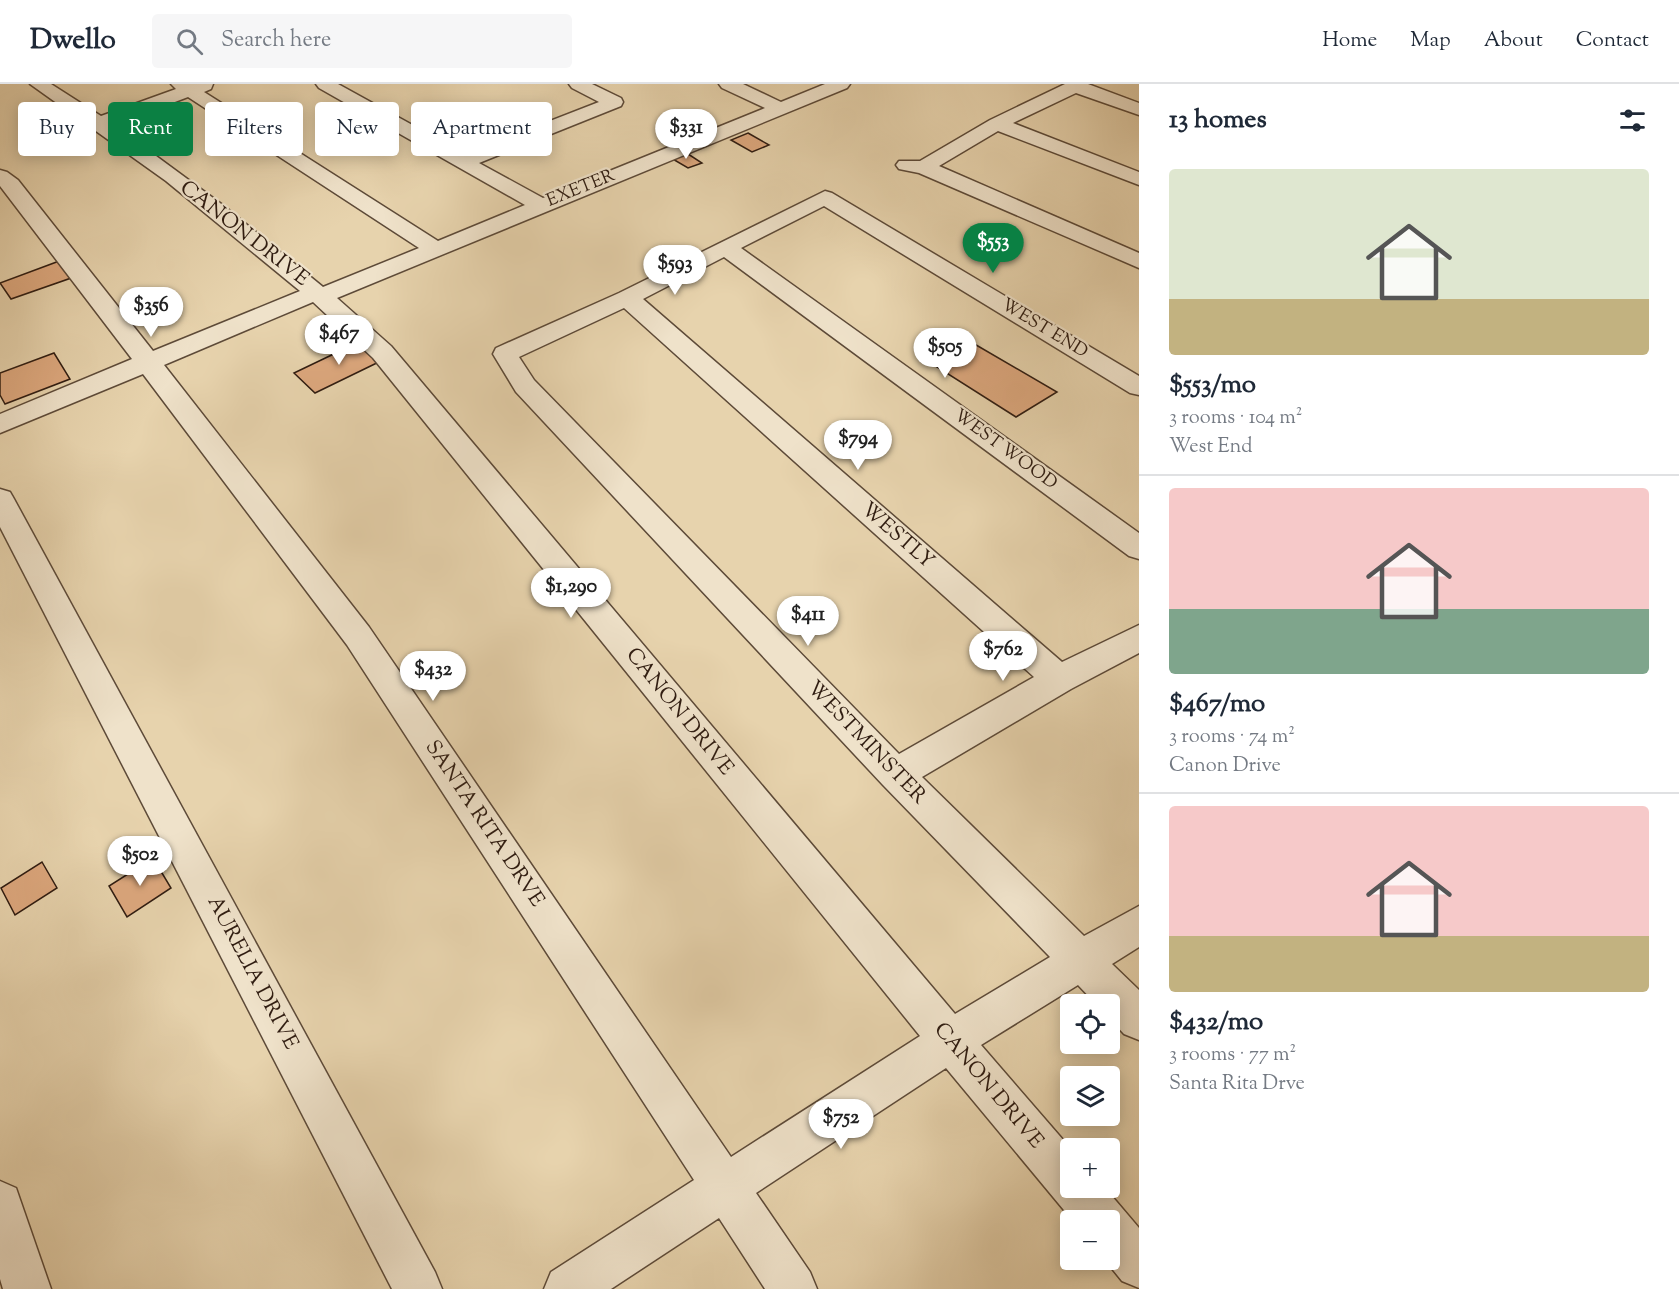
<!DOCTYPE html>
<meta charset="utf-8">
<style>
body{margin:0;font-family:"Sorts Mill Goudy",serif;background:#f6f6f7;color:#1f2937;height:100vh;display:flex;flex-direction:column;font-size:22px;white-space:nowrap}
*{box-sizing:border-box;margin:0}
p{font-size:20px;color:#747a83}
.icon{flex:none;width:33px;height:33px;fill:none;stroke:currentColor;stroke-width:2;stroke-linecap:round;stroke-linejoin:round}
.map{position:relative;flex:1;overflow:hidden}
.panel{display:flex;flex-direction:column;background:#fff;width:540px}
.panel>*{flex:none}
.banner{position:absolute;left:18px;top:18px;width:570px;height:54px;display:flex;gap:12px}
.buttons{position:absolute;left:1060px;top:910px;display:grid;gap:12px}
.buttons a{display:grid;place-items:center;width:60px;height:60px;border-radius:6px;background:#fff;box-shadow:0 3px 15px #0003;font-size:30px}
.price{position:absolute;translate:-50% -51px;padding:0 14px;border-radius:21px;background:#fff;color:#222;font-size:20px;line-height:39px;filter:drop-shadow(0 2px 3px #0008)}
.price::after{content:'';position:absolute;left:50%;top:36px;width:18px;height:14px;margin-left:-9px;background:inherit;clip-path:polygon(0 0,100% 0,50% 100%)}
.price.on{background:#0b8043;color:#fff}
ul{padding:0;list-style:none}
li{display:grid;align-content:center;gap:12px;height:318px;padding:0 30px}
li+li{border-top:2px solid #e0e1e3}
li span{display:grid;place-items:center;height:186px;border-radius:6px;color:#555}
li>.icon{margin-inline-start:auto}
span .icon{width:108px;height:108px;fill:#fffc;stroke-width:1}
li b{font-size:26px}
h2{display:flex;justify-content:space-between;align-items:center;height:72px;padding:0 30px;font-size:26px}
.chip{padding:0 21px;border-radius:6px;background:#fff;box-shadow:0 3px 15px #0003;font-size:21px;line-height:54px}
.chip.on{background:#0b8043;color:#fff}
header{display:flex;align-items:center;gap:36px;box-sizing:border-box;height:84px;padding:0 30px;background:#fff;border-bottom:2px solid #e0e1e3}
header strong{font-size:28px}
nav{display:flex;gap:33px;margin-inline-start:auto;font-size:21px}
.search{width:420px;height:54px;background:#f6f6f7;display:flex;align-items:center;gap:15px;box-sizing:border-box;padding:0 21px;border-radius:6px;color:#747a83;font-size:22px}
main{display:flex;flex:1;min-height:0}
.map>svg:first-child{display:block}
.building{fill:#dda87e;stroke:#2f1c11;stroke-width:1.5}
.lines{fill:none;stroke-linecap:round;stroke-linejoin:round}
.minor-casing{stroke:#5d4a38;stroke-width:3}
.minor{fill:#efe2ca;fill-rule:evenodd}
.labels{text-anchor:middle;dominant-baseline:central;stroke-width:4.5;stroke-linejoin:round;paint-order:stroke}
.far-street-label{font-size:18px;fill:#2f1c11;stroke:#efe2ca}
.street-label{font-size:21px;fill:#2f1c11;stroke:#efe2ca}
</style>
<header>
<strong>Dwello</strong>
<div class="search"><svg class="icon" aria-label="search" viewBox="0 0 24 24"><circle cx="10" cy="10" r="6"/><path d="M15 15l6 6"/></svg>Search here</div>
<nav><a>Home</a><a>Map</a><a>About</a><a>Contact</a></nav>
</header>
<main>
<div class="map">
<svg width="1139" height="1205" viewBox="0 0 1139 1205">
<rect width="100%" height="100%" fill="#e7d3ad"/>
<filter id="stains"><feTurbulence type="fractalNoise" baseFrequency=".00333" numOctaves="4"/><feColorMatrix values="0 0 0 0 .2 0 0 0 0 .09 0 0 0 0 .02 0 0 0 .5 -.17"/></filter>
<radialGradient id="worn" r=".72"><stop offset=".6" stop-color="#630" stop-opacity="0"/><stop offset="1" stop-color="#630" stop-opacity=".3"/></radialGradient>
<g class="building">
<polygon points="748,49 769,61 752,68 731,56"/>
<polygon points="685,68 702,79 688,84 671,74"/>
<polygon points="62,176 74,193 11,215 0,199"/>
<polygon points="363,256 385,275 315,309 294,289"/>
<polygon points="971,258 1057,308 1016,333 937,283"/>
<polygon points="54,269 70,295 5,320 0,311 0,289"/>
<polygon points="153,774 171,804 127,833 109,802"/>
<polygon points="42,778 57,804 15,831 1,804"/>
</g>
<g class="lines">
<g class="minor-casing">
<g id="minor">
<path d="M 30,0 L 51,0 L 101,32 L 176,5 L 171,0 L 213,0 L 211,5 L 204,8 L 438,157 L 525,121 L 319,4 L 316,0 L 338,0 L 465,70 L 599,18 L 572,4 L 569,0 L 592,0 L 621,14 L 623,18 L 621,22 L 479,79 L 543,114 L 765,24 L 722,4 L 719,0 L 743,0 L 781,18 L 825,0 L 850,0 L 847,4 L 337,214 L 391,262 L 955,930 L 1050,873 L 883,701 L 516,308 L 493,270 L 496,264 L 619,209 L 825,107 L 832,109 L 1139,292 L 1139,311 L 1130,309 L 824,122 L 741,164 L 1139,449 L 1139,475 L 1129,472 L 724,173 L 643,215 L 1062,578 L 1139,541 L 1139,569 L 1071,605 L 922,693 L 1084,852 L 1139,822 L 1139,863 L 1112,880 L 1139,906 L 1139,956 L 1124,950 L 1110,935 L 1110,921 L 1097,921 L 1078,901 L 981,961 L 1071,1065 L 1071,1104 L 1105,1104 C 1117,1118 1127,1130 1139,1144 L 1139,1204 L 1122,1197 L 1105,1176 L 1110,1176 L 1110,1137 L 1073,1137 L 946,984 L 756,1109 L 810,1188 L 817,1205 L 765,1205 L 719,1134 L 611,1205 L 544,1205 L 551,1188 L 694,1096 L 347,561 L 143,290 L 0,349 L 0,330 L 132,275 L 0,102 L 0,86 L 7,88 L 18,96 L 153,267 L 300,207 L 166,97 ZM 188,13 L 419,164 L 323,203 L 224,122 L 114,41 ZM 313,218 L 373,274 L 920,952 L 731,1073 L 369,543 L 164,281 ZM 624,224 L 1034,593 L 899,670 L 534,296 L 519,273 Z"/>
<polygon points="1065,0 1088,0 1139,19 1139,31 1076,9 1013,39 1139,88 1139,101 998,47 939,82 1139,169 1139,184 919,89 899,85 896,81 899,77 920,77 990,36"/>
<polygon points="0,405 10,408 14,415 435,1188 442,1205 392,1205 0,443"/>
<polygon points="0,1097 16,1104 51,1205 3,1205 0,1195"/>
</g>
</g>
<use href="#minor" class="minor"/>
</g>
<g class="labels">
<g class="far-street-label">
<text transform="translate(581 105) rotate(-22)">EXETER</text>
<text transform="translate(1044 245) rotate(31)">WEST END</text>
<text transform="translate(1005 366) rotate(36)">WEST WOOD</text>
</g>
<g class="street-label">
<text transform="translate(244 150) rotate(38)">CANON DRIVE</text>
<text transform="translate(897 452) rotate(41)">WESTLY</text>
<text transform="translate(679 628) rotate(51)">CANON DRIVE</text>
<text transform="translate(866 659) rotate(46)">WESTMINSTER</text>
<text transform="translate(484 740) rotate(56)">SANTA RITA DRVE</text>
<text transform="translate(252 889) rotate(62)">AURELIA DRIVE</text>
<text transform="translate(988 1002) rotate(50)">CANON DRIVE</text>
</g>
</g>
<rect width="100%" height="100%" filter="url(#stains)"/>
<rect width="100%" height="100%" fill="url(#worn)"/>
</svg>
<div class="buttons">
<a><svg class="icon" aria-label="locate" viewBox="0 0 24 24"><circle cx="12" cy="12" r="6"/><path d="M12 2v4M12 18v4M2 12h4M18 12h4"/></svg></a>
<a><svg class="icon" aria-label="layers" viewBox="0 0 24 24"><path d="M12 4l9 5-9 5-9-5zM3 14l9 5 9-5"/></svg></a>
<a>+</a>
<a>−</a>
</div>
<b class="price" style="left:686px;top:76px">$331</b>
<b class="price on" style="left:993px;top:190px">$553</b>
<b class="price" style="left:675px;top:212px">$593</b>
<b class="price" style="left:151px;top:254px">$356</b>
<b class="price" style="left:339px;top:282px">$467</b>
<b class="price" style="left:945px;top:295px">$505</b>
<b class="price" style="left:858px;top:387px">$794</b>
<b class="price" style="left:571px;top:535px">$1,290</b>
<b class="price" style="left:808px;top:563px">$411</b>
<b class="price" style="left:1003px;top:598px">$762</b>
<b class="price" style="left:433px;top:618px">$432</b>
<b class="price" style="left:140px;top:803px">$502</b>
<b class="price" style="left:841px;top:1066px">$752</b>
<div class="banner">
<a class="chip">Buy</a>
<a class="chip on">Rent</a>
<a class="chip">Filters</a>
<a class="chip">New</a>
<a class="chip">Apartment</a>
</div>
</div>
<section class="panel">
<h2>13 homes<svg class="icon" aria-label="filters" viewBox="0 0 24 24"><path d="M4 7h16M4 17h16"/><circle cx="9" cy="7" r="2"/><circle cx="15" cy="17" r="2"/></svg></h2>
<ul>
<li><span style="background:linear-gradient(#dfe7d0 70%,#c2b280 0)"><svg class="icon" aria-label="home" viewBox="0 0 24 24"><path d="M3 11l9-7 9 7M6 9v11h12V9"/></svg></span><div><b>$553/mo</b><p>3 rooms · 104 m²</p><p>West End</p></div></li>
<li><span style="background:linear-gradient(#f6c9c9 65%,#7fa58c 0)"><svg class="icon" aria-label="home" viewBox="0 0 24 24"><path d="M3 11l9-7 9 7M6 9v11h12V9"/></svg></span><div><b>$467/mo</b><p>3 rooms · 74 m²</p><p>Canon Drive</p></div></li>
<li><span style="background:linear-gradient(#f6c9c9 70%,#c2b280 0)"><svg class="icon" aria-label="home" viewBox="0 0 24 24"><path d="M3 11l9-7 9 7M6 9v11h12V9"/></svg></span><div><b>$432/mo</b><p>3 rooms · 77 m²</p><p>Santa Rita Drve</p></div></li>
</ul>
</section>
</main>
